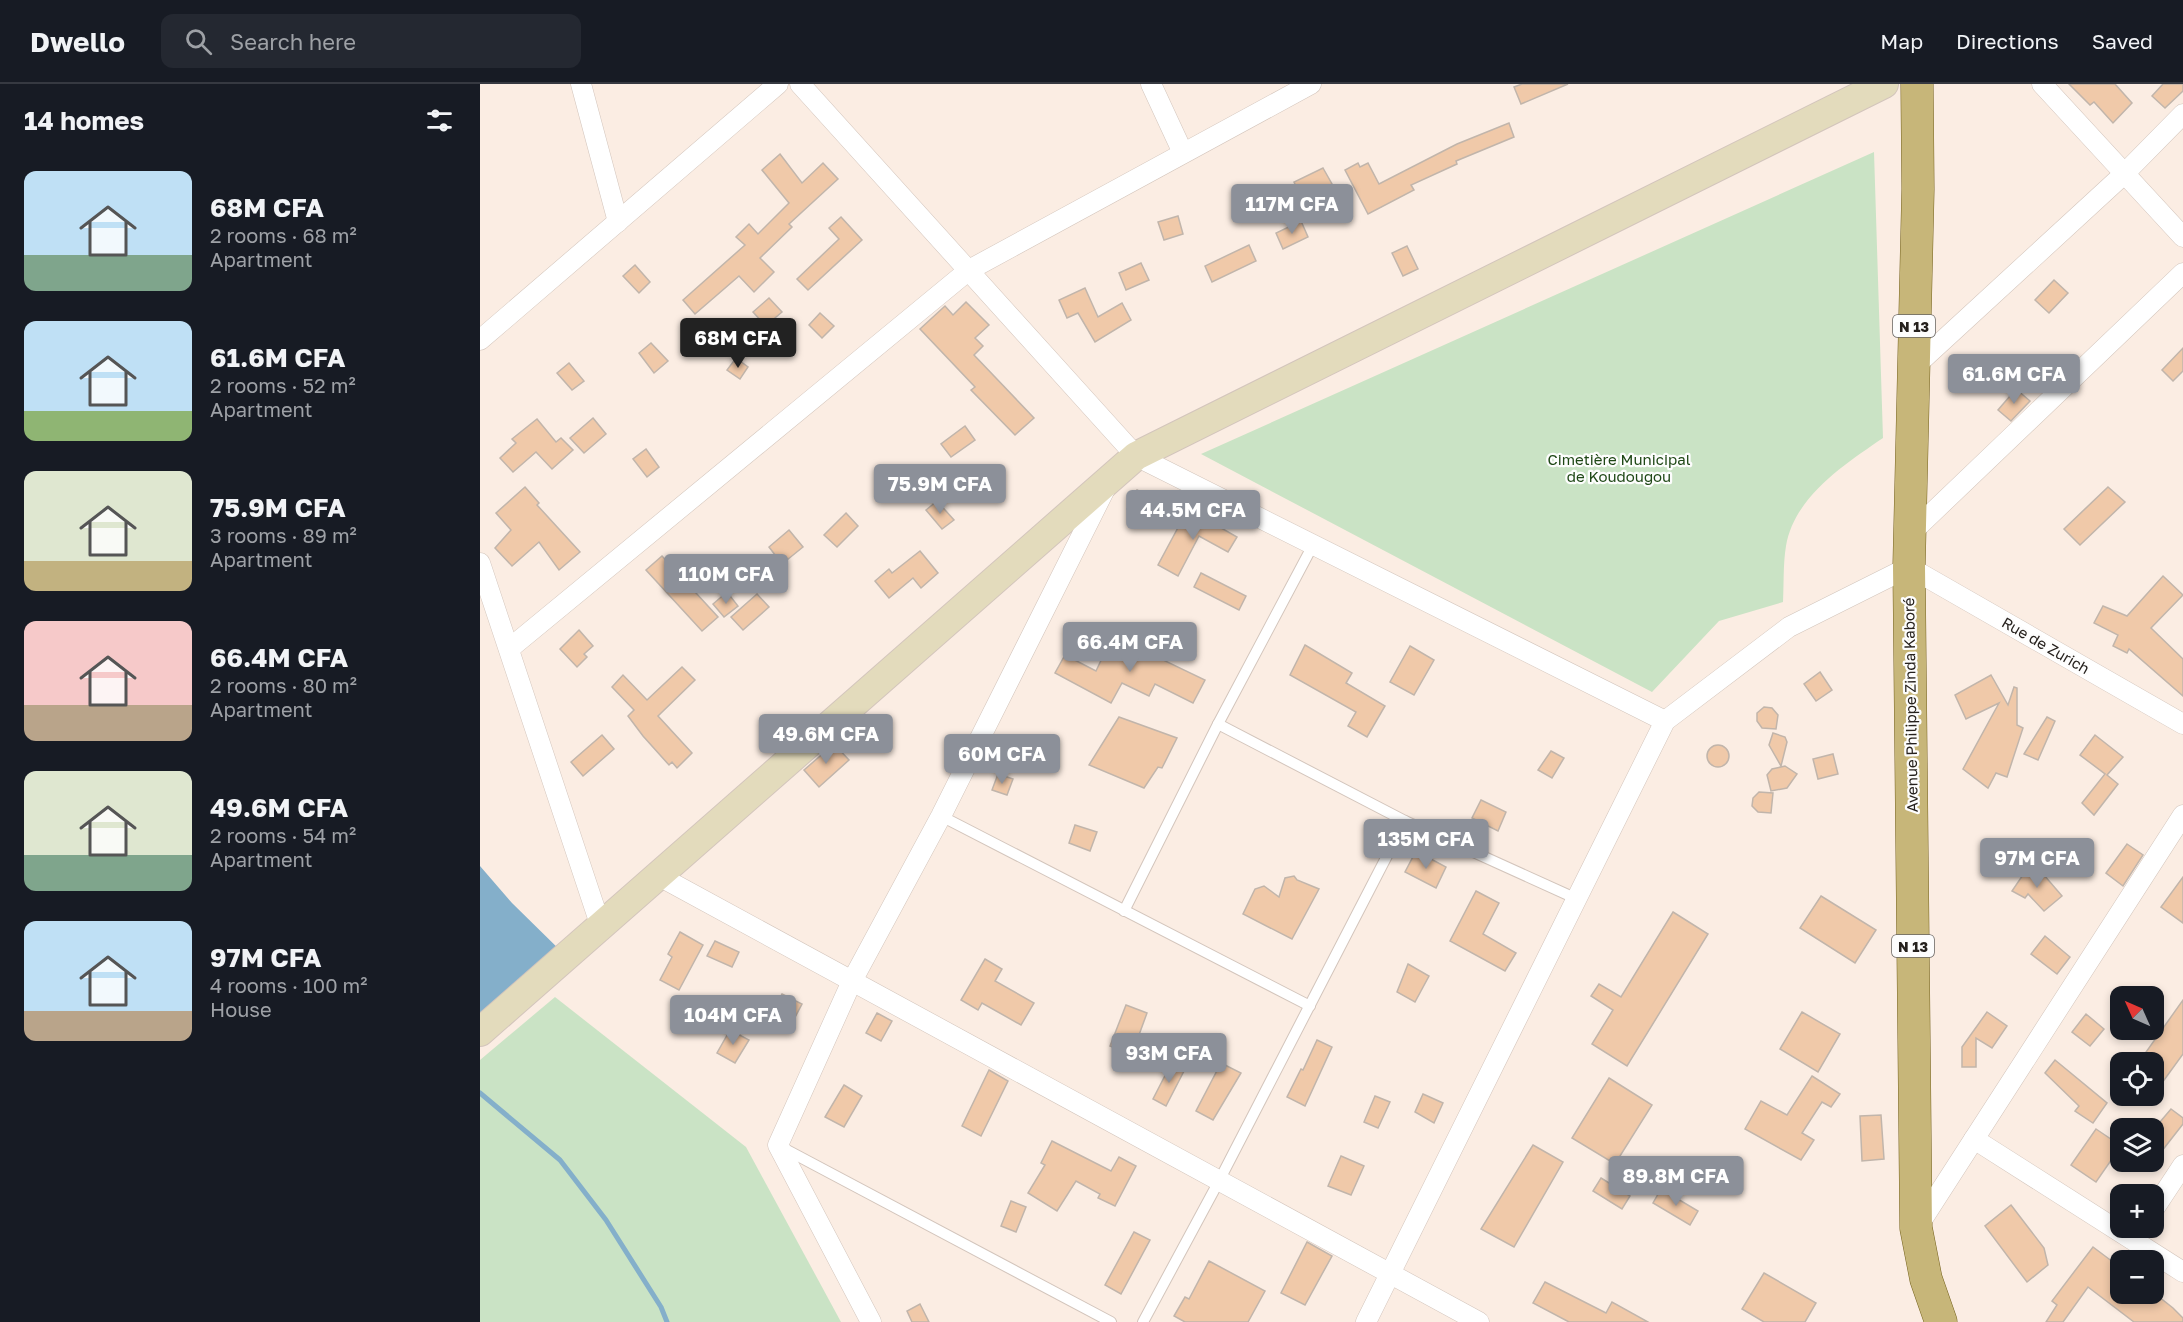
<!DOCTYPE html>
<meta charset="utf-8">
<style>
body{margin:0;font-family:"Golos Text",sans-serif;background:#242831;color:#f1f3f6;height:100vh;display:flex;flex-direction:column;font-size:22px;white-space:nowrap}
*{box-sizing:border-box;margin:0}
p{font-size:20px;color:#9ea1a6}
.icon{flex:none;width:33px;height:33px;fill:none;stroke:currentColor;stroke-width:2;stroke-linecap:round;stroke-linejoin:round}
.map{position:relative;flex:1;overflow:hidden}
.side{display:flex;flex-direction:column;background:#171b24;width:480px}
.side>*{flex:none}
.needle{width:39px;rotate:315deg}
.fabs{position:absolute;left:1630px;top:902px;display:grid;gap:12px}
.fabs a{display:grid;place-items:center;width:54px;height:54px;border-radius:12px;background:#171b24;box-shadow:0 3px 9px #0003;font-size:30px}
.price{position:absolute;translate:-50% -51px;padding:0 14px;border-radius:6px;background:#8c9099;color:#fff;font-size:20px;line-height:39px;filter:drop-shadow(0 2px 3px #0008)}
.price::after{content:'';position:absolute;left:50%;top:36px;width:18px;height:14px;margin-left:-9px;background:inherit;clip-path:polygon(0 0,100% 0,50% 100%)}
.price.selected{background:#222;color:#fff}
ul{padding:0;list-style:none}
li{display:flex;align-items:center;gap:18px;height:150px;padding:0 24px}
li span{display:grid;place-items:center;flex:none;width:168px;height:120px;border-radius:12px;color:#555}
li>.icon{margin-inline-start:auto}
span .icon{width:72px;height:72px;fill:#fffc;stroke-width:1}
li b{font-size:26px}
h2{display:flex;justify-content:space-between;align-items:center;height:72px;padding:0 24px;font-size:26px}
header{display:flex;align-items:center;gap:36px;box-sizing:border-box;height:84px;padding:0 30px;background:#171b24;border-bottom:2px solid #363941}
header strong{font-size:28px}
nav{display:flex;gap:33px;margin-inline-start:auto;font-size:21px}
.search{width:420px;height:54px;background:#242831;display:flex;align-items:center;gap:15px;box-sizing:border-box;padding:0 21px;border-radius:12px;color:#9ea1a6;font-size:22px}
main{display:flex;flex:1;min-height:0}
.map>svg:first-child{display:block}
.green{fill:#cae3c5}
.water{fill:#84afca}
.lines{fill:none;stroke-linecap:round;stroke-linejoin:round}
.stream{stroke:#84afca;stroke-width:5}
.building{fill:#f0c9a9;stroke:#c1b5ab;stroke-width:1.5}
.lane-casing{stroke:#d3c5bc;stroke-width:12}
.street-casing{stroke:#d3c5bc;stroke-width:21}
.secondary-casing{stroke:#d3c5bc;stroke-width:30}
.primary-casing{stroke:#76631f;stroke-width:33}
.lane{stroke:#fff;stroke-width:10}
.street{stroke:#fff;stroke-width:20}
.secondary{stroke:#e3dbbc;stroke-width:28}
.primary{stroke:#c7b679;stroke-width:32}
.labels{text-anchor:middle;dominant-baseline:central;stroke-width:4.5;stroke-linejoin:round;paint-order:stroke}
.shield{fill:#fdfdfd;stroke:#666360;stroke-width:1.5}
.shield-label{font-size:14px;font-weight:bold;fill:#26211d}
.park-label{font-size:15px;fill:#1e4715;stroke:#fdfdfd}
.street-label{font-size:15px;fill:#26211d;stroke:#fdfdfd}
</style>
<header>
<strong>Dwello</strong>
<div class="search"><svg class="icon" aria-label="search" viewBox="0 0 24 24"><circle cx="10" cy="10" r="6"/><path d="M15 15l6 6"/></svg>Search here</div>
<nav><a>Map</a><a>Directions</a><a>Saved</a></nav>
</header>
<main>
<section class="side">
<h2>14 homes<svg class="icon" aria-label="filters" viewBox="0 0 24 24"><path d="M4 7h16M4 17h16"/><circle cx="9" cy="7" r="2"/><circle cx="15" cy="17" r="2"/></svg></h2>
<ul>
<li><span style="background:linear-gradient(#bfe0f5 70%,#7fa58c 0)"><svg class="icon" aria-label="home" viewBox="0 0 24 24"><path d="M3 11l9-7 9 7M6 9v11h12V9"/></svg></span><div><b>68M CFA</b><p>2 rooms · 68 m²</p><p>Apartment</p></div></li>
<li><span style="background:linear-gradient(#bfe0f5 75%,#8fb573 0)"><svg class="icon" aria-label="home" viewBox="0 0 24 24"><path d="M3 11l9-7 9 7M6 9v11h12V9"/></svg></span><div><b>61.6M CFA</b><p>2 rooms · 52 m²</p><p>Apartment</p></div></li>
<li><span style="background:linear-gradient(#dfe7d0 75%,#c2b280 0)"><svg class="icon" aria-label="home" viewBox="0 0 24 24"><path d="M3 11l9-7 9 7M6 9v11h12V9"/></svg></span><div><b>75.9M CFA</b><p>3 rooms · 89 m²</p><p>Apartment</p></div></li>
<li><span style="background:linear-gradient(#f6c9c9 70%,#b9a48a 0)"><svg class="icon" aria-label="home" viewBox="0 0 24 24"><path d="M3 11l9-7 9 7M6 9v11h12V9"/></svg></span><div><b>66.4M CFA</b><p>2 rooms · 80 m²</p><p>Apartment</p></div></li>
<li><span style="background:linear-gradient(#dfe7d0 70%,#7fa58c 0)"><svg class="icon" aria-label="home" viewBox="0 0 24 24"><path d="M3 11l9-7 9 7M6 9v11h12V9"/></svg></span><div><b>49.6M CFA</b><p>2 rooms · 54 m²</p><p>Apartment</p></div></li>
<li><span style="background:linear-gradient(#bfe0f5 75%,#b9a48a 0)"><svg class="icon" aria-label="home" viewBox="0 0 24 24"><path d="M3 11l9-7 9 7M6 9v11h12V9"/></svg></span><div><b>97M CFA</b><p>4 rooms · 100 m²</p><p>House</p></div></li>
</ul>
</section>
<div class="map">
<svg width="1703" height="1238" viewBox="0 0 1703 1238">
<rect width="100%" height="100%" fill="#fbede3"/>
<g class="green">
<path d="M 1394,68 L 1403,354 C 1365,380 1314,413 1306,462 C 1303,480 1304,499 1303,518 L 1239,537 L 1172,608 L 721,370 Z"/>
<polygon points="75,913 266,1063 361,1238 0,1238 0,976"/>
</g>
<polygon class="water" points="0,782 32,819 87,873 0,948"/>
<g class="lines">
<polyline class="stream" points="0,1009 80,1076 126,1136 181,1223 187,1238"/>
</g>
<g class="building">
<polygon points="1042,0 1088,0 1041,20 1034,3"/>
<polygon points="1589,0 1635,0 1652,19 1633,39 1614,18 1610,21"/>
<polygon points="1683,0 1703,0 1703,7 1685,24 1672,12"/>
<polygon points="1029,39 1034,53 976,77 977,80 931,101 934,106 888,130 865,86 878,79 880,83 888,79 899,100 977,60"/>
<polygon points="300,70 322,99 343,79 358,95 309,140 312,143 280,174 294,188 274,208 259,192 215,230 203,216 265,161 256,153 269,140 278,150 309,119 282,86"/>
<polygon points="843,84 852,100 822,115 814,98"/>
<polygon points="698,132 703,150 684,156 678,138"/>
<polygon points="361,133 382,156 328,206 317,195 359,155 349,144"/>
<polygon points="821,137 828,153 803,165 796,149"/>
<polygon points="769,161 776,177 732,198 725,182"/>
<polygon points="927,162 938,185 923,192 912,169"/>
<polygon points="661,179 669,196 646,206 639,189"/>
<polygon points="155,181 170,198 159,209 143,192"/>
<polygon points="1574,196 1588,209 1569,229 1555,216"/>
<polygon points="605,204 618,233 642,219 651,236 615,258 598,229 587,234 579,216"/>
<polygon points="289,214 302,228 289,239 283,239 273,228"/>
<polygon points="486,218 509,241 495,254 503,262 494,271 554,334 535,351 491,306 495,303 440,245 465,222 473,231"/>
<polygon points="340,229 354,242 342,254 329,241"/>
<polygon points="249,242 264,252 253,269 237,259"/>
<polygon points="171,259 188,277 174,289 159,269"/>
<polygon points="1703,264 1703,287 1693,297 1682,286"/>
<polygon points="256,274 268,283 260,295 247,286"/>
<polygon points="89,279 104,297 92,306 77,289"/>
<polygon points="1536,305 1550,317 1531,337 1518,326"/>
<polygon points="113,334 126,350 104,369 90,354"/>
<polygon points="57,335 76,358 81,354 93,366 72,385 56,368 33,388 20,374 36,359 32,355"/>
<polygon points="485,342 495,356 471,373 461,360"/>
<polygon points="166,365 179,383 167,393 153,375"/>
<polygon points="45,403 59,419 57,421 100,468 79,486 59,458 32,482 15,464 31,446 16,429"/>
<polygon points="1628,403 1645,418 1600,461 1584,445"/>
<polygon points="657,406 678,417 668,436 647,425"/>
<polygon points="457,417 474,436 462,445 446,426"/>
<polygon points="708,425 757,453 748,468 719,452 698,492 678,481"/>
<polygon points="366,429 378,442 357,463 344,451"/>
<polygon points="309,446 323,463 302,480 289,463"/>
<polygon points="440,467 458,489 441,504 433,494 409,514 395,497 409,485 412,489"/>
<polygon points="182,472 238,533 222,547 166,486"/>
<polygon points="721,489 766,512 759,526 714,503"/>
<polygon points="1683,492 1703,511 1671,544 1703,575 1703,612 1649,565 1647,569 1633,562 1638,551 1614,539 1623,522 1647,532"/>
<polygon points="247,508 258,522 244,533 233,520"/>
<polygon points="277,510 289,523 263,546 251,533"/>
<polygon points="99,546 113,562 104,570 107,573 97,583 80,565"/>
<polygon points="634,549 658,560 656,563 725,596 713,619 675,600 669,612 642,599 631,619 575,589 585,571 616,587"/>
<polygon points="825,561 872,589 866,599 905,622 887,653 868,642 876,628 810,591"/>
<polygon points="930,562 954,576 934,611 910,598"/>
<polygon points="202,583 215,596 178,632 212,669 197,684 192,678 189,681 163,652 148,632 154,626 132,603 143,591 167,616"/>
<polygon points="1340,588 1352,606 1336,617 1324,600"/>
<polygon points="1511,591 1528,621 1534,603 1537,604 1537,641 1543,644 1527,693 1516,689 1508,704 1483,685 1519,619 1486,635 1475,611"/>
<polygon points="1284,623 1292,624 1298,631 1296,645 1282,644 1277,637 1277,629"/>
<polygon points="639,633 697,654 682,684 678,683 664,704 609,681"/>
<polygon points="1567,633 1575,637 1558,676 1544,670"/>
<polygon points="1293,649 1305,653 1307,658 1301,682 1289,661"/>
<polygon points="122,651 134,665 103,692 91,678"/>
<polygon points="1615,651 1643,673 1627,691 1638,700 1614,731 1602,719 1625,690 1600,671"/>
<polygon points="354,660 369,676 339,703 324,686"/>
<circle cx="1238" cy="672" r="11"/>
<polygon points="1071,667 1084,674 1072,694 1058,686"/>
<polygon points="1353,670 1358,690 1338,695 1333,675"/>
<polygon points="1305,682 1317,690 1307,704 1291,707 1287,691 1292,685"/>
<polygon points="518,690 533,695 527,711 512,706"/>
<polygon points="1279,708 1293,709 1291,729 1278,728 1272,722 1273,714"/>
<polygon points="1001,716 1026,728 1018,747 992,734"/>
<polygon points="595,741 617,748 610,767 589,759"/>
<polygon points="1647,760 1663,771 1643,802 1626,789"/>
<polygon points="936,767 966,783 956,804 925,788"/>
<polygon points="1549,782 1564,791 1582,812 1564,827 1548,810 1545,814 1532,807"/>
<polygon points="814,792 817,796 839,805 812,855 763,830 775,805 784,802 799,813 805,794"/>
<polygon points="1703,793 1703,839 1681,823"/>
<polygon points="996,807 1019,819 1003,850 1036,869 1025,887 970,857"/>
<polygon points="1341,812 1396,846 1375,879 1320,844"/>
<polygon points="1193,828 1228,850 1147,982 1112,960 1133,926 1111,912 1119,900 1141,913"/>
<polygon points="200,848 223,861 199,906 180,896 192,873 188,870"/>
<polygon points="1565,852 1590,873 1577,890 1551,870"/>
<polygon points="235,857 259,868 252,883 227,872"/>
<polygon points="505,875 522,885 515,897 554,919 541,941 502,919 498,926 481,916"/>
<polygon points="928,880 949,892 935,918 917,908"/>
<polygon points="302,910 322,920 312,939 292,930"/>
<polygon points="1703,916 1703,970 1674,1010 1674,978 1659,978"/>
<polygon points="646,921 667,929 652,970 630,962"/>
<polygon points="1322,928 1360,950 1338,988 1300,965"/>
<polygon points="1507,928 1527,942 1512,964 1496,954 1496,983 1482,983 1482,963"/>
<polygon points="397,929 412,937 401,957 386,949"/>
<polygon points="1606,930 1624,945 1610,962 1592,948"/>
<polygon points="250,946 269,956 255,979 237,969"/>
<polygon points="837,956 852,963 825,1022 807,1013 821,985 823,986"/>
<polygon points="1575,976 1627,1019 1613,1039 1595,1027 1599,1022 1565,989"/>
<polygon points="692,978 705,985 686,1022 673,1015"/>
<polygon points="741,979 761,989 733,1036 716,1027"/>
<polygon points="509,986 528,997 501,1052 482,1042"/>
<polygon points="1332,992 1360,1010 1351,1023 1342,1018 1322,1049 1334,1056 1321,1076 1265,1045 1281,1017 1307,1031"/>
<polygon points="1129,994 1172,1021 1135,1080 1092,1054"/>
<polygon points="364,1001 382,1012 364,1043 345,1033"/>
<polygon points="943,1010 963,1019 954,1039 935,1028"/>
<polygon points="895,1012 910,1018 898,1044 884,1038"/>
<polygon points="1691,1025 1703,1034 1703,1040 1674,1077 1674,1045"/>
<polygon points="1401,1031 1404,1075 1382,1077 1380,1032"/>
<polygon points="1616,1045 1641,1062 1616,1098 1591,1081"/>
<polygon points="572,1057 631,1087 639,1073 656,1082 635,1122 618,1114 620,1110 596,1097 577,1127 548,1109 565,1081 561,1079"/>
<polygon points="1053,1061 1083,1078 1034,1163 1001,1145"/>
<polygon points="861,1072 884,1082 871,1111 848,1102"/>
<polygon points="1121,1094 1150,1112 1142,1125 1113,1107"/>
<polygon points="1181,1105 1218,1127 1210,1141 1173,1119"/>
<polygon points="531,1117 546,1123 536,1148 521,1142"/>
<polygon points="1531,1121 1564,1164 1568,1181 1547,1198 1505,1142"/>
<polygon points="654,1148 670,1156 641,1210 625,1201"/>
<polygon points="827,1158 852,1172 825,1221 801,1209"/>
<polygon points="1613,1163 1641,1184 1641,1209 1674,1209 1693,1224 1703,1234 1703,1238 1654,1238 1608,1203 1583,1238 1566,1238 1577,1221 1572,1217"/>
<polygon points="729,1177 785,1207 768,1238 705,1238 694,1232 705,1213 709,1215"/>
<polygon points="1284,1189 1336,1219 1325,1238 1284,1238 1262,1225"/>
<polygon points="1065,1198 1126,1229 1132,1218 1168,1238 1089,1238 1053,1219"/>
<polygon points="440,1220 449,1238 432,1238 427,1227"/>
</g>
<g class="lines">
<g class="lane-casing">
<g id="lane">
<polyline points="738,640 925,737 1097,815"/>
<polyline points="461,732 830,922"/>
<polyline points="644,827 738,640 833,461"/>
<polyline points="303,1064 631,1238"/>
<polyline points="663,1238 739,1097 925,737"/>
</g>
</g>
<g class="street-casing">
<g id="street">
<polyline points="101,0 138,138"/>
<polyline points="320,0 656,372 1185,637"/>
<polyline points="671,0 703,69"/>
<polyline points="1562,0 1703,153"/>
<polyline points="0,256 298,0"/>
<polyline points="1433,284 1644,90 1703,30"/>
<polyline points="1430,450 1703,189"/>
<polyline points="0,479 121,843"/>
<polyline points="29,565 489,186 831,0"/>
<polyline points="179,792 999,1238"/>
<polyline points="1494,1055 1703,1188"/>
<polyline points="1674,1125 1703,1081"/>
<polyline points="1438,1142 1703,731"/>
<polyline points="391,1238 298,1061 372,897 461,732 625,405"/>
<polyline points="886,1238 1185,637 1309,543 1429,483 1703,640"/>
</g>
</g>
<g class="secondary-casing">
<polyline id="secondary" points="0,948 656,372 1404,0"/>
</g>
<g class="primary-casing">
<polyline id="primary" points="1437,0 1438,105 1429,483 1436,1144 1446,1195 1461,1238"/>
</g>
<use href="#lane" class="lane"/>
<use href="#street" class="street"/>
<use href="#secondary" class="secondary"/>
<use href="#primary" class="primary"/>
</g>
<g class="labels">
<g class="shield">
<rect x="1413" y="231" width="42" height="22" rx="4.5"/>
<rect x="1412" y="851" width="42" height="22" rx="4.5"/>
</g>
<g class="shield-label">
<text x="1434" y="242">N 13</text>
<text x="1433" y="862">N 13</text>
</g>
<g class="park-label">
<text x="1139" y="375">Cimetière Municipal<tspan x="1139" dy="17">de Koudougou</tspan></text>
</g>
<g class="street-label">
<text transform="translate(1566 561) rotate(30)">Rue de Zurich</text>
<text transform="translate(1430 621) rotate(-91)">Avenue Philippe Zinda Kaboré</text>
</g>
</g>
</svg>
<div class="fabs">
<a><svg class="needle" viewBox="-14 -14 28 28"><path d="M0-13l5 13h-10z" fill="#e53935"/><path d="M0 13l5-13h-10z" fill="#9ea1a6"/></svg></a>
<a><svg class="icon" aria-label="locate" viewBox="0 0 24 24"><circle cx="12" cy="12" r="6"/><path d="M12 2v4M12 18v4M2 12h4M18 12h4"/></svg></a>
<a><svg class="icon" aria-label="layers" viewBox="0 0 24 24"><path d="M12 4l9 5-9 5-9-5zM3 14l9 5 9-5"/></svg></a>
<a>+</a>
<a>−</a>
</div>
<b class="price" style="left:812px;top:151px">117M CFA</b>
<b class="price selected" style="left:258px;top:285px">68M CFA</b>
<b class="price" style="left:1534px;top:321px">61.6M CFA</b>
<b class="price" style="left:460px;top:431px">75.9M CFA</b>
<b class="price" style="left:713px;top:457px">44.5M CFA</b>
<b class="price" style="left:246px;top:521px">110M CFA</b>
<b class="price" style="left:650px;top:589px">66.4M CFA</b>
<b class="price" style="left:346px;top:681px">49.6M CFA</b>
<b class="price" style="left:522px;top:701px">60M CFA</b>
<b class="price" style="left:946px;top:786px">135M CFA</b>
<b class="price" style="left:1557px;top:805px">97M CFA</b>
<b class="price" style="left:253px;top:962px">104M CFA</b>
<b class="price" style="left:689px;top:1000px">93M CFA</b>
<b class="price" style="left:1196px;top:1123px">89.8M CFA</b>
</div>
</main>
